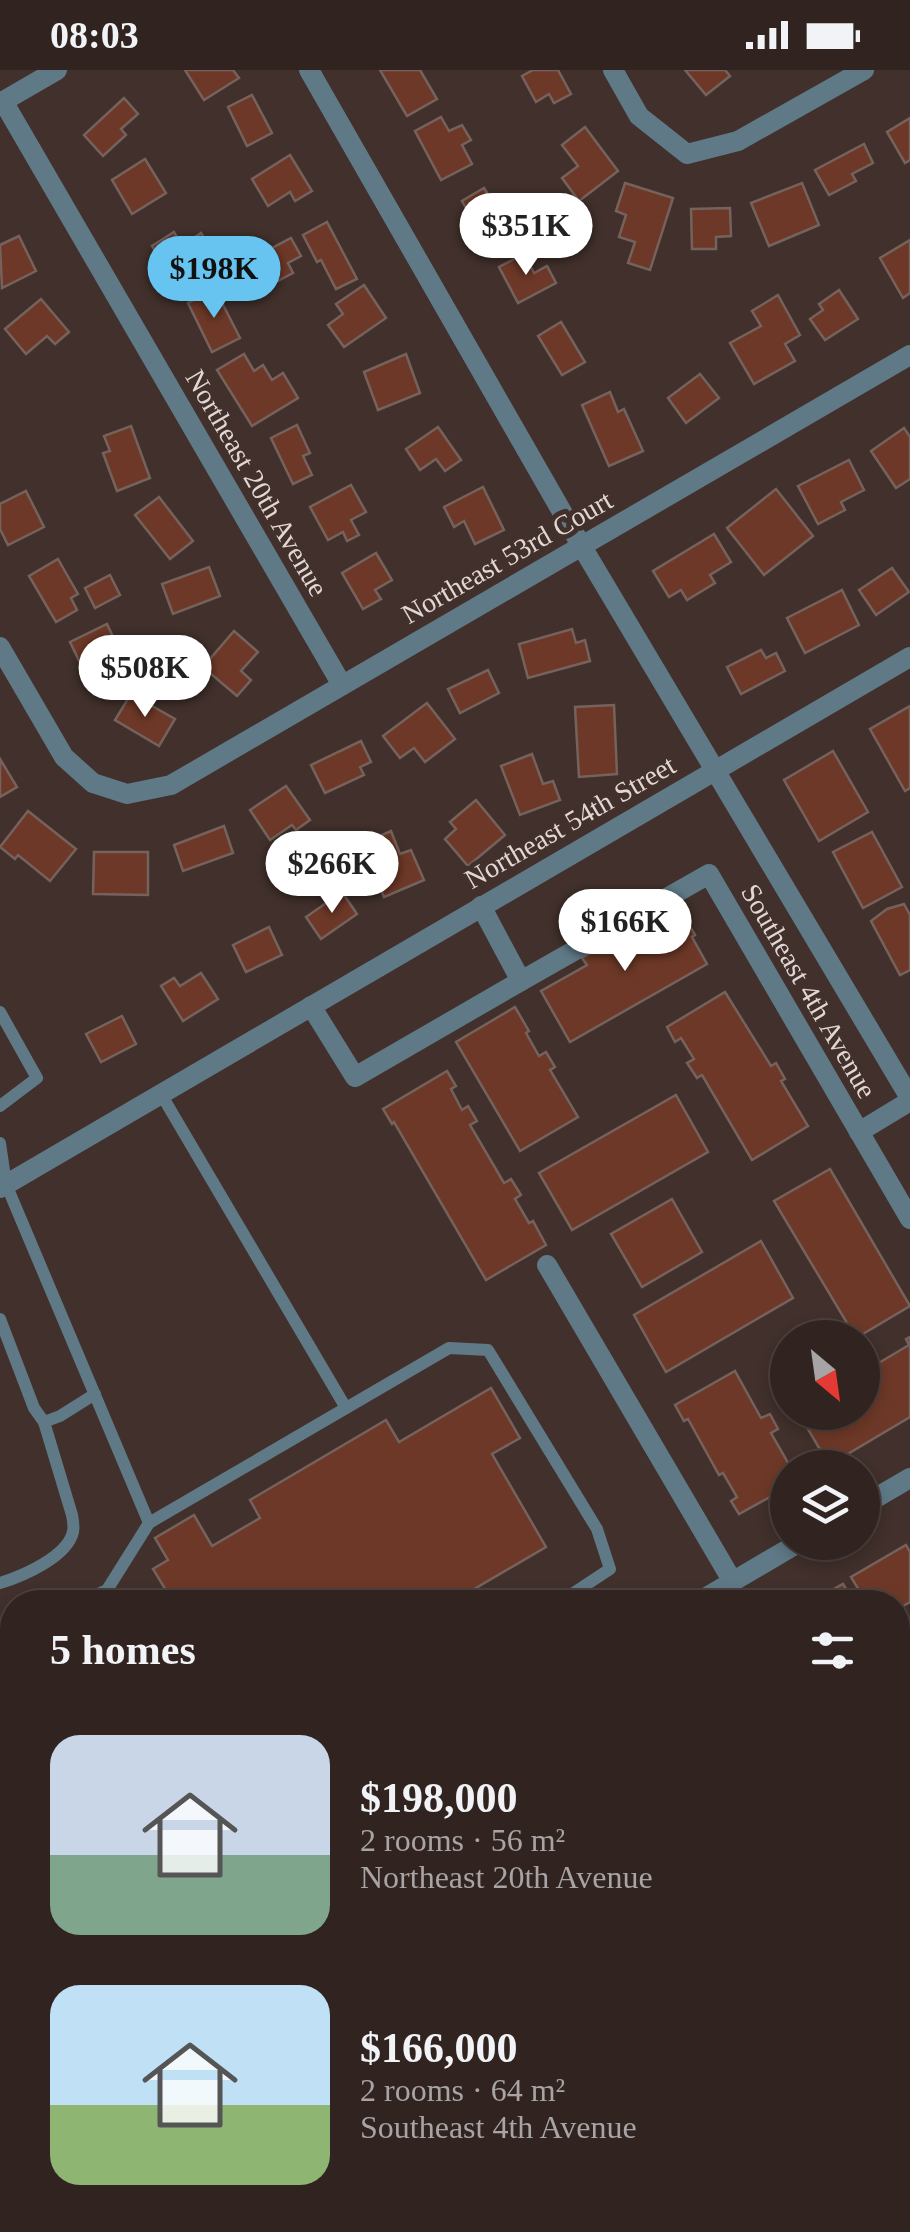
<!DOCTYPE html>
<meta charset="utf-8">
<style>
body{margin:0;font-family:Georgia,serif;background:#392c29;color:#f1f3f6;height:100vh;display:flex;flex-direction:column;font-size:38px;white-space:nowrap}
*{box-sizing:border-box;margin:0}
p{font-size:32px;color:#a8a4a5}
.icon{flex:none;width:55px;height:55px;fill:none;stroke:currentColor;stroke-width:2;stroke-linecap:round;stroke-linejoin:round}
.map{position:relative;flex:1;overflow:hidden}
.details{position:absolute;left:0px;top:1520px;width:910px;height:642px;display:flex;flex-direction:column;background:#312420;border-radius:40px 40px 0 0;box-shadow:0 5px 15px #0003,0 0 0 2px #4c413e}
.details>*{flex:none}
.needle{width:65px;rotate:151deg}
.controls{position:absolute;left:770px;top:1250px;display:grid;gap:20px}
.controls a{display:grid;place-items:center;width:110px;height:110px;border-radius:50%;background:#312420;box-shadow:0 5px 15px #0003,0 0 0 2px #4c413e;font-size:50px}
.price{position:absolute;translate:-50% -85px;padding:0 22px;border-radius:35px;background:#fff;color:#222;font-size:32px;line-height:65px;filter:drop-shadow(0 2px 5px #0008)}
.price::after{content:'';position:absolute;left:50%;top:60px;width:30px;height:22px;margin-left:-15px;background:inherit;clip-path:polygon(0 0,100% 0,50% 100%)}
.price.on{background:#67c4f0;color:#111}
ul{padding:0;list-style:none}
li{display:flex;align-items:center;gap:30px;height:250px;padding:0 50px}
li span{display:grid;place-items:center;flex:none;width:280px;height:200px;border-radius:30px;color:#555}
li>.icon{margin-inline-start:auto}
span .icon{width:120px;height:120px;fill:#fffc;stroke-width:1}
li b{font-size:42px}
h2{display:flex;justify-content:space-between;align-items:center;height:120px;padding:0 50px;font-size:42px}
.status{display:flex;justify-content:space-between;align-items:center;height:70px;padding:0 50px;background:#312420;direction:ltr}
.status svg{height:28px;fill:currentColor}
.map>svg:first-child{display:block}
.building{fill:#6d3827;stroke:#75625c;stroke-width:2.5}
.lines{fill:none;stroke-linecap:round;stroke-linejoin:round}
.service{stroke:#5f7986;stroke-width:12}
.minor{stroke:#5f7986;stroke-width:20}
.tertiary{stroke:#5f7986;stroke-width:20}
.primary{stroke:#86bcd8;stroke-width:25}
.labels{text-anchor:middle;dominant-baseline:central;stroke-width:10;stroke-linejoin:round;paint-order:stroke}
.street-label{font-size:28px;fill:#e2d7d4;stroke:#41302b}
</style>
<div class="status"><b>08:03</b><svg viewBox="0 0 49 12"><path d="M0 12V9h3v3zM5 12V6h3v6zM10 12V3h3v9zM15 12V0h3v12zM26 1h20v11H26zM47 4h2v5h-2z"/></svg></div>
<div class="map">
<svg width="910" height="2162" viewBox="0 0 910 2162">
<rect width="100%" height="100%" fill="#41302b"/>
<g class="building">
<polygon points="185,0 233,0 239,8 204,30"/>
<polygon points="380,0 420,0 437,29 407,46"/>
<polygon points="533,0 558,0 571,24 554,33 549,24 536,32 522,6"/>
<polygon points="685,0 725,0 730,6 706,25"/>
<polygon points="252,25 272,63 247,76 228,37"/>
<polygon points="124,28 138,44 121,59 126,65 103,86 84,65"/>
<polygon points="441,47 449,61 462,55 471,70 462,75 472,94 441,110 415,61"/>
<polygon points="910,48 910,90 905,93 887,62"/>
<polygon points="585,57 618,101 579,131 562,108 578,96 562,75"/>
<polygon points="864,74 873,93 852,104 856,111 829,125 815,100"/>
<polygon points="290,85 312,121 295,131 290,122 268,136 252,109"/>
<polygon points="145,89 166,123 132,144 112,110"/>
<polygon points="625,113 673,128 650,200 628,193 635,172 619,167 626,145 616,141"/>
<polygon points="802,113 819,155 769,176 751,133"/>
<polygon points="484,118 497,139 501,136 521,171 494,187 462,131"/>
<polygon points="730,138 731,166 716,167 716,179 692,179 691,139"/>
<polygon points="327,152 357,209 336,219 321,190 317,192 303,165"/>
<polygon points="174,162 182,176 201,163 208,174 194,182 201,192 173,210 152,176"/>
<polygon points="19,166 36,201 2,218 0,175"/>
<polygon points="291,168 301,186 288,193 293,203 272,214 257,186"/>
<polygon points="910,170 910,223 903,228 880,188"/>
<polygon points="524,184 534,203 547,196 556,213 518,233 499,197"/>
<polygon points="364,215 386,248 344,277 328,255 343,244 336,234"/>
<polygon points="215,219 240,268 212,282 188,233"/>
<polygon points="839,220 858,249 825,270 810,249 823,240 819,234"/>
<polygon points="778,225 800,265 785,274 795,291 754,314 730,273 761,256 752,241"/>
<polygon points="41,229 69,262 55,274 47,266 26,284 5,259"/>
<polygon points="561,252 585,292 562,305 538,266"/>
<polygon points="244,284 254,301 263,295 272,310 283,303 298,328 252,356 217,300"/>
<polygon points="406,284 420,323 378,340 364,302"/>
<polygon points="700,304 719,328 686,353 668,328"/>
<polygon points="610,322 618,342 624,339 643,381 609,396 582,335"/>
<polygon points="297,355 310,383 303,386 312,405 293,414 271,368"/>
<polygon points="131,356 150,408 117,421 103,383 110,381 104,366"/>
<polygon points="438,357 461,390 445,401 436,389 420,400 406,379"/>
<polygon points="904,358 910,367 910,409 896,418 871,381"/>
<polygon points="849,390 864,420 841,432 845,440 818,454 798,416"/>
<polygon points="351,415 366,442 351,450 359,465 347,471 343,462 328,470 310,437"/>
<polygon points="483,417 504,460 475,474 464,451 454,457 444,437"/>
<polygon points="776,419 813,466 764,505 727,458"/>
<polygon points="26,421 44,457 8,475 0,459 0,434"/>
<polygon points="159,427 193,471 170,489 135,445"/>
<polygon points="714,464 731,492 710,505 715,513 687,530 681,520 669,527 653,501"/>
<polygon points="376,483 392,510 375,520 381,529 363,539 342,503"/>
<polygon points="58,489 78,524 71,528 77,540 56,552 29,506"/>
<polygon points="209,497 220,526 173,544 162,514"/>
<polygon points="892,498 909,522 876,545 859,520"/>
<polygon points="110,505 120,525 95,538 85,518"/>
<polygon points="842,520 859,555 805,583 787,548"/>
<polygon points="107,554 115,571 109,575 119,593 88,609 70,572"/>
<polygon points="572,559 576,573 585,570 590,591 528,608 519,574"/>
<polygon points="234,561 258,582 241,601 251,610 237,626 203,597"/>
<polygon points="761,580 766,588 776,583 785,601 741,624 727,597"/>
<polygon points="488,600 499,623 460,643 448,619"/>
<polygon points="131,624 175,649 159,676 115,650"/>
<polygon points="427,633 455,669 425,692 414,678 400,688 383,666"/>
<polygon points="614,635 617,704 579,707 575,637"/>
<polygon points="910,636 910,718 905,721 870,659"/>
<polygon points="361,671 371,692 360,697 364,705 325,723 311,695"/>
<polygon points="833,681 868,742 819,771 784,710"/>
<polygon points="532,684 543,714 553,711 560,730 520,745 501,696"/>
<polygon points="0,689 17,717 0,727"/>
<polygon points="286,716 310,750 296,760 292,755 270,770 250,740"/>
<polygon points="476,730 505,765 468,796 445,769 456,759 450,752"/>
<polygon points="28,741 76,779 50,811 18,785 15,789 0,777"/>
<polygon points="224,756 233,783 183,801 174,775"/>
<polygon points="391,761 400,784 411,780 424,810 384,827 362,774"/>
<polygon points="872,762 902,817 863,838 833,782"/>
<polygon points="94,782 148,782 148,825 93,824"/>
<polygon points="342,822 357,844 321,869 306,847"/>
<polygon points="904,834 910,845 910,900 900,905 871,851 887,839"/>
<polygon points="678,835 695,865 692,867 707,894 570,972 541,921 587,895 582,888 599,878 602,883 625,870 623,867"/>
<polygon points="269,857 282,885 246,902 233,875"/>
<polygon points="201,903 218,929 183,951 161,916 174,908 180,916"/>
<polygon points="725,922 771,996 776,993 785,1009 781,1011 808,1056 752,1090 702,1005 697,1008 687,993 694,989 681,968 675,972 667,957"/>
<polygon points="515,937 529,961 526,963 539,986 546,982 555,997 550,1000 578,1047 520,1081 456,972"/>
<polygon points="122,946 136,974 101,992 86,964"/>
<polygon points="447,1001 456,1016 451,1019 462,1040 468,1036 477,1051 470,1055 504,1113 511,1109 521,1125 515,1129 529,1153 533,1151 546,1175 486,1210 394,1052 392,1054 383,1039"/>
<polygon points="676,1025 708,1082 572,1160 539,1103"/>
<polygon points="830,1099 910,1236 856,1268 774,1131"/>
<polygon points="672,1129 702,1182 642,1217 611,1164"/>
<polygon points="761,1171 793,1228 666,1302 634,1245"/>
<polygon points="910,1267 910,1347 829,1395 798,1342 862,1342 862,1303 909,1275 906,1269"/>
<polygon points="735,1301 761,1348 770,1344 778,1359 771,1363 791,1398 788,1398 788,1417 739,1444 731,1431 737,1427 723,1403 719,1405 688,1349 684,1351 675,1335"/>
<polygon points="491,1318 520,1368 492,1384 546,1477 452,1532 173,1532 153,1499 168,1490 155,1468 194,1445 212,1476 260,1448 250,1430 386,1350 399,1372"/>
<polygon points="906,1475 910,1482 910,1532 898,1539 898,1532 866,1532 851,1507"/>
<polygon points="843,1514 854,1532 810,1532"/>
<polygon points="898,1609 910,1630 910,1663 898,1670"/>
<polygon points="910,1784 910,1834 898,1841 898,1791"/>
<polygon points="905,1910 910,1920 910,1962 898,1969 898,1915"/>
<polygon points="910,2095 910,2138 898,2144 898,2102"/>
<polygon points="442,2150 507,2150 486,2162 432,2162 445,2155"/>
<polygon points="846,2150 873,2150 880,2162 826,2162"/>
</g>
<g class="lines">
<g class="service">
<polyline points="0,942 37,1008 0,1036"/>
<polyline points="161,1024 346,1338"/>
<polyline points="0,1073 6,1114 149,1453"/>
<path d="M 0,1249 L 34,1338 L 44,1352 L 72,1445 C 73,1450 74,1457 73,1462 C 67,1487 23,1506 0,1513"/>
<polyline points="44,1352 60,1346 95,1324"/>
<polyline points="80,1532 107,1520 149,1453 449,1278 488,1280 597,1459 610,1499 560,1532"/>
<polyline points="0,1568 12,1562"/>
<polyline points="394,2150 402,2162"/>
<polyline points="306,2162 325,2150"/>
<polyline points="564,2162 587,2150"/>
</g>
<g class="minor">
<polyline points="309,0 581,475 910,1028"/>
<polyline points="613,0 639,46 687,84 738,71 864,0"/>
<polyline points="3,31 342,615"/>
<polyline points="0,33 57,0"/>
<polyline points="0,577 64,687 93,713 127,724 171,715 910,285"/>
<polyline points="521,911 709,804 910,1149"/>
<polyline points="311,936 355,1007 521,911 481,836"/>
<polyline points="859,1062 910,1031"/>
<polyline points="547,1195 733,1512"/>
<polyline points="862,1436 910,1408"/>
<polyline points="698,1532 800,1472"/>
<polyline points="898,1726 910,1719"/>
<polyline points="898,2036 910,2029"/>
<polyline points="764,2150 771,2162"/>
<polyline points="716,2162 732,2150"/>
</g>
<polyline class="tertiary" points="0,1118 910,587"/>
<g class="primary">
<polyline points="0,1882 12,1915"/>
<polyline points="0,2045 12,2079"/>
<polyline points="39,2150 44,2162"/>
<polyline points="100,2150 105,2162"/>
</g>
</g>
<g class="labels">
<g class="street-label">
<text transform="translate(257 413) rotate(60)">Northeast 20th Avenue</text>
<text transform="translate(507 487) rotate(-30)">Northeast 53rd Court</text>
<text transform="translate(570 752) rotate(-30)">Northeast 54th Street</text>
<text transform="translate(809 921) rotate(60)">Southeast 4th Avenue</text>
</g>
</g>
</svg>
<div class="controls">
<a><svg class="needle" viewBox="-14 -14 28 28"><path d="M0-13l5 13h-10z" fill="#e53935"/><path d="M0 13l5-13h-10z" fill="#a8a4a5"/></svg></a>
<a><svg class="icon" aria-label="layers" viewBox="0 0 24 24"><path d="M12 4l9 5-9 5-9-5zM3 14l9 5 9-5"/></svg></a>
</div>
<b class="price" style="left:526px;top:208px">$351K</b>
<b class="price on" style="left:214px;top:251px">$198K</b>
<b class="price" style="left:145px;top:650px">$508K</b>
<b class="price" style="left:332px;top:846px">$266K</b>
<b class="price" style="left:625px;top:904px">$166K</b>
<section class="details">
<h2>5 homes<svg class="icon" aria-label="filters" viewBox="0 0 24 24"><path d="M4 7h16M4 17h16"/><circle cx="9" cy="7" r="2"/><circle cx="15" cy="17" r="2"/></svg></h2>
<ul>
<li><span style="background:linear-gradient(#c9d6e8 60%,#7fa58c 0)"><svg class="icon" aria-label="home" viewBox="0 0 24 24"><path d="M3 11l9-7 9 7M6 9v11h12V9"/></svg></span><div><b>$198,000</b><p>2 rooms · 56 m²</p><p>Northeast 20th Avenue</p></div></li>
<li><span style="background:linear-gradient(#bfe0f5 60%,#8fb573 0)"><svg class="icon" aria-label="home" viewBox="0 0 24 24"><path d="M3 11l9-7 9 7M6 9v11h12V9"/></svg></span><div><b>$166,000</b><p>2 rooms · 64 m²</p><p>Southeast 4th Avenue</p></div></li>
</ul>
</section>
</div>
